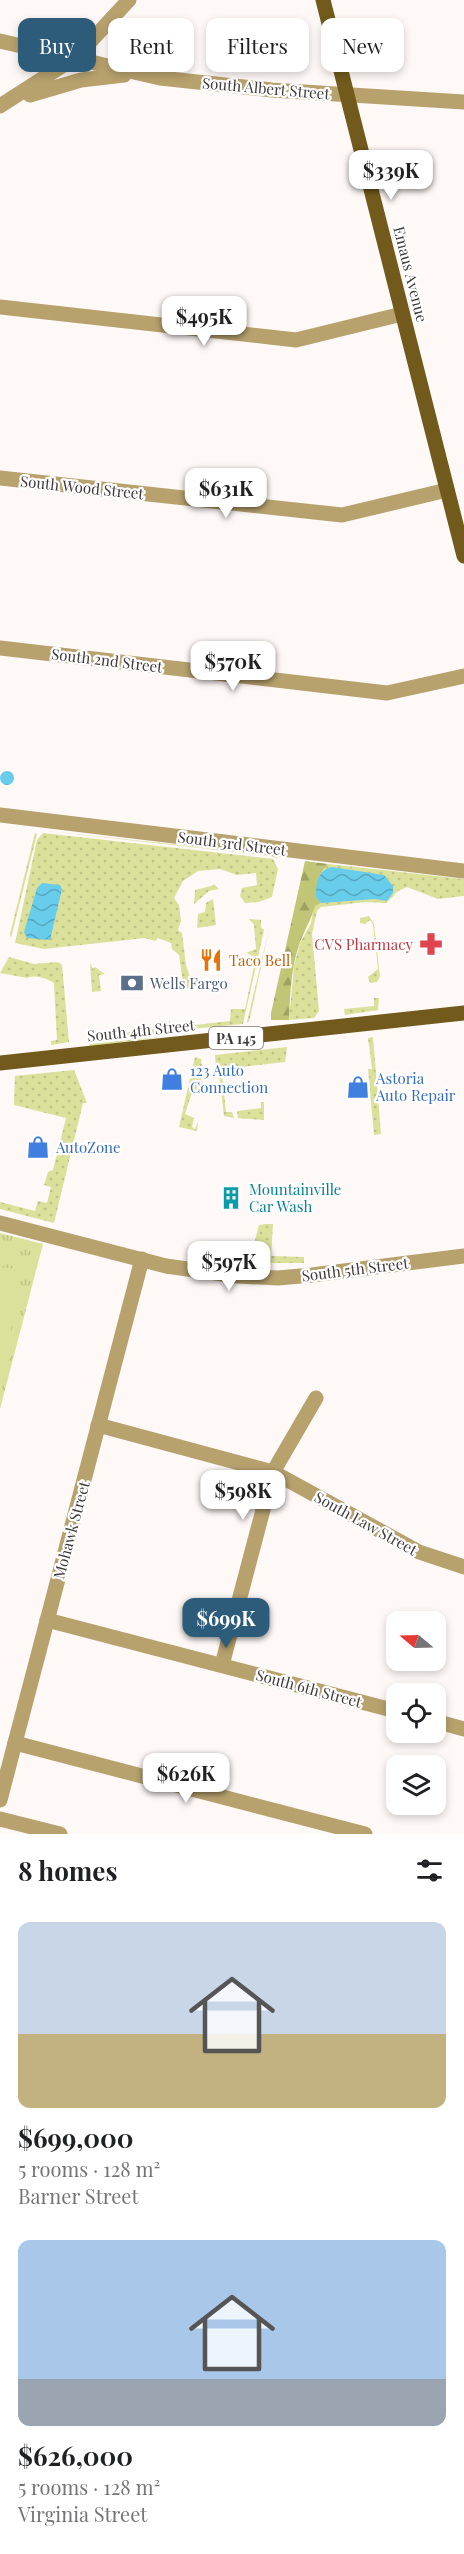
<!DOCTYPE html>
<meta charset="utf-8">
<style>
body{margin:0;font-family:"Playfair Display",serif;background:#f6f6f6;color:#202124;height:100vh;display:flex;flex-direction:column;font-size:22px;white-space:nowrap}
*{box-sizing:border-box;margin:0}
p{font-size:20px;color:#757577}
.icon{flex:none;width:33px;height:33px;fill:none;stroke:currentColor;stroke-width:2;stroke-linecap:round;stroke-linejoin:round}
.map{position:relative;height:1834px;overflow:hidden}
.details{display:flex;flex-direction:column;background:#fff;flex:1}
.details>*{flex:none}
.hud{position:absolute;left:18px;top:18px;width:429px;height:54px;display:flex;gap:12px}
.needle{width:39px;rotate:289deg}
.tools{position:absolute;left:386px;top:1611px;display:grid;gap:12px}
.tools a{display:grid;place-items:center;width:60px;height:60px;border-radius:12px;background:#fff;box-shadow:0 3px 9px #0003;font-size:30px}
.price{position:absolute;translate:-50% -51px;padding:0 14px;border-radius:12px;background:#fff;color:#222;font-size:20px;line-height:39px;filter:drop-shadow(0 2px 3px #0008)}
.price::after{content:'';position:absolute;left:50%;top:36px;width:18px;height:14px;margin-left:-9px;background:inherit;clip-path:polygon(0 0,100% 0,50% 100%)}
.price.selected{background:#2c5c7a;color:#fff}
ul{padding:0;list-style:none}
li{display:grid;align-content:center;gap:12px;height:318px;padding:0 18px}
li span{display:grid;place-items:center;height:186px;border-radius:12px;color:#555}
li>.icon{margin-inline-start:auto}
span .icon{width:108px;height:108px;fill:#fffc;stroke-width:1}
li b{font-size:26px}
h2{display:flex;justify-content:space-between;align-items:center;height:72px;padding:0 18px;font-size:26px}
.chip{padding:0 21px;border-radius:12px;background:#fff;box-shadow:0 3px 9px #0003;font-size:21px;line-height:54px}
.chip.selected{background:#2c5c7a;color:#fff}
.map>svg:first-child{display:block}
.grass{fill:url(#grass-dots)}
.forest{fill:url(#forest-firs)}
.park{fill:url(#park-tufts)}
.pitch{fill:#dbe19a}
.water{fill:url(#water-waves)}
.lines{fill:none;stroke-linecap:round;stroke-linejoin:round}
.minor{stroke:#b7a16d;stroke-width:15}
.major{stroke:#715a1c;stroke-width:15}
.labels{text-anchor:middle;dominant-baseline:central;stroke-width:4.5;stroke-linejoin:round;paint-order:stroke}
.shield{fill:#fff;stroke:#787574;stroke-width:1.5}
.shield-label{font-size:14px;font-weight:bold;fill:#3e3a39}
.street-label{font-size:15px;fill:#3e3a39;stroke:#fff}
.health-label{font-size:15px;fill:#be3a42;stroke:#fff;text-anchor:end}
.food-label{font-size:15px;fill:#c56008;stroke:#fff;text-anchor:start}
.service-label{font-size:15px;fill:#4e5e75;stroke:#fff;text-anchor:start}
.shop-label{font-size:15px;fill:#366cbe;stroke:#fff;text-anchor:start}
.culture-label{font-size:15px;fill:#0d838f;stroke:#fff;text-anchor:start}
</style>
<div class="map">
<svg width="464" height="1834" viewBox="0 0 464 1834">
<defs>
<pattern id="grass-dots" width="8" height="8" patternUnits="userSpaceOnUse" patternTransform="scale(1.5)"><rect width="8" height="8" fill="#dbe19a"/><path d="M2 2h.1M6 6h.1" fill="none" stroke="#bdc285" stroke-width="1.8" stroke-linecap="round"/></pattern>
<pattern id="forest-firs" width="22" height="20" patternUnits="userSpaceOnUse" patternTransform="scale(1.5)"><rect width="22" height="20" fill="#c1c676"/><path d="M5 1l3.5 6h-7zM16 11l3.5 6h-7z" fill="#9ea262"/></pattern>
<pattern id="park-tufts" width="24" height="20" patternUnits="userSpaceOnUse" patternTransform="scale(1.5)"><rect width="24" height="20" fill="#dbe19a"/><path d="M3 7l-1-3M5 7V3M7 7l1-3M15 17l-1-3M17 17v-4M19 17l1-3" fill="none" stroke="#bdc285"/></pattern>
<pattern id="water-waves" width="16" height="10" patternUnits="userSpaceOnUse" patternTransform="scale(1.5)"><rect width="16" height="10" fill="#67cdeb"/><path d="M0 5q4-4 8 0t8 0" fill="none" stroke="#56a7bf"/></pattern>
</defs>
<rect width="100%" height="100%" fill="#fef8f6"/>
<g class="grass">
<polygon points="39,830 274,855 279,859 271,856"/>
<polygon points="35,833 37,834 11,938 10,934"/>
<polygon points="43,833 273,859 278,869 272,897 259,902 245,903 240,896 242,888 257,885 256,873 237,875 220,869 198,871 183,881 174,898 179,905 181,921 178,930 182,933 186,965 193,986 184,990 179,955 172,949 171,943 158,938 155,941 145,938 44,949 15,943 37,840"/>
<polygon points="328,864 464,879 464,896 438,899 407,887 398,891 386,903 365,902 321,907 317,911 312,934 319,1011 314,1018 289,1020 294,966 300,943 311,923 320,874"/>
<polygon points="215,885 219,889 209,891 194,904 195,890"/>
<polygon points="213,899 216,925 197,928 198,914 205,912 206,903"/>
<polygon points="369,916 374,924 380,977 377,982 370,983 368,977 378,969 373,925 370,920 365,924 360,923 360,918"/>
<polygon points="249,919 261,920 261,927 264,930 243,1024 190,1029 187,1021 195,1021 196,1025 230,1021 231,1009 245,1009 256,957 246,953 256,949 254,925"/>
<polygon points="269,929 250,1018 248,1023 247,1022"/>
<path d="M 9,957 L 34,964 L 58,962 L 62,965 L 69,1042 L 51,1045 L 51,1041 L 57,1040 L 54,983 C 48,979 34,974 28,978 L 0,973 Z"/>
<polygon points="90,963 93,969 95,967 105,974 99,975 101,991 92,992"/>
<polygon points="374,998 379,998 378,1010 345,1015 344,1009 374,1006"/>
<polygon points="169,1019 172,1032 89,1041 88,1026 91,1036 169,1028"/>
<polygon points="170,1036 90,1046 89,1045 90,1044"/>
<polygon points="373,1037 381,1134 374,1135 368,1069 372,1069 368,1038"/>
<polygon points="287,1047 285,1062 216,1070 215,1055"/>
<polygon points="195,1057 201,1059 203,1078 201,1091 192,1092 185,1114 194,1118 192,1127 195,1129 198,1121 197,1131 179,1127"/>
<polygon points="242,1069 242,1072 222,1074 226,1112 232,1112 234,1118 224,1116 219,1072"/>
<polygon points="74,1070 87,1103 83,1103 54,1223 0,1209 0,1202 35,1211 38,1201 47,1203 51,1187 44,1185 48,1172 53,1170 66,1118 14,1105 15,1076"/>
<polygon points="261,1102 264,1102 264,1120 238,1118 237,1111 261,1108"/>
<polygon points="266,1224 273,1224 271,1256 304,1257 304,1263 249,1263 259,1225"/>
</g>
<path class="forest" d="M 305,861 L 328,864 L 320,874 L 316,897 L 321,903 L 315,906 C 311,921 303,932 299,945 C 291,969 290,995 289,1020 L 271,1020 L 271,1013 Z"/>
<polygon class="park" points="0,1233 43,1244 0,1409"/>
<polygon class="pitch" points="0,1267 23,1270 7,1349 11,1350 5,1372 0,1376"/>
<g class="water">
<circle cx="7" cy="778" r="7"/>
<path d="M 332,867 L 384,875 L 393,886 L 393,893 L 387,901 L 375,899 L 321,903 L 316,897 C 316,884 317,870 332,867 Z"/>
<polygon points="42,883 60,885 62,889 50,940 27,938 24,932 37,888"/>
</g>
<g class="lines">
<g class="minor">
<polyline points="0,41 160,78 272,90 464,102"/>
<polyline points="30,95 81,80 124,75"/>
<polyline points="0,106 76,57 129,0"/>
<polyline points="0,307 296,340 402,314"/>
<polyline points="0,478 342,515 447,490"/>
<polyline points="0,648 387,693 464,676"/>
<polyline points="0,815 464,871"/>
<polyline points="0,1223 166,1266 237,1276 278,1278 312,1275 464,1256"/>
<polyline points="98,1425 273,1472 419,1552 464,1567"/>
<polyline points="47,1620 396,1711"/>
<polyline points="222,1665 273,1472 316,1398"/>
<polyline points="435,1721 464,1729"/>
<polyline points="15,1743 365,1834"/>
<polyline points="0,1800 142,1259"/>
<polyline points="0,1819 60,1834"/>
</g>
<g class="major">
<polyline points="323,0 464,556"/>
<polyline points="0,1063 464,1013"/>
</g>
</g>
<defs>
<g id="pharmacy-bare" transform="scale(1.8)"><path d="M-2-6h4v4h4v4h-4v4h-4v-4h-4v-4h4Z" fill="#e0444e" stroke="#fff" stroke-width="2.5" paint-order="stroke"/></g>
<g id="restaurant-bare" transform="scale(1.8)"><path d="M-5-6h1v4h1v-4h1v4h1v-4h1v5L-1.5 .5V6h-2V.5L-5-1ZM5-6V6H3V1.5H1.5Q1.5-4 5-6Z" fill="#e8710a" stroke="#fff" stroke-width="2.5" paint-order="stroke"/></g>
<g id="bank-bare" transform="scale(1.8)"><path d="M-6-4H6V4H-6ZM0-2.3a2.3 2.3 0 1 0 0 4.6a2.3 2.3 0 1 0 0-4.6Z" fill="#5c6f8a" stroke="#fff" stroke-width="2.5" paint-order="stroke"/></g>
<g id="shop-bare" transform="scale(1.8)"><path d="M-5-2.5h2.3a2.7 3.5 0 0 1 5.4 0H5L5.5 6h-11ZM-1.5-2.5h3a1.5 2.3 0 0 0-3 0Z" fill="#3f7fe0" stroke="#fff" stroke-width="2.5" paint-order="stroke"/></g>
<g id="building-bare" transform="scale(1.8)"><path d="M-4-6H4V6H1V3H-1V6H-4ZM-2.5-4.3h1.7v1.8h-1.7ZM.8-4.3h1.7v1.8H.8ZM-2.5-1h1.7V.8h-1.7ZM.8-1h1.7V.8H.8Z" fill="#0f9aa8" stroke="#fff" stroke-width="2.5" paint-order="stroke"/></g>
</defs>
<g fill-rule="evenodd">
<use href="#pharmacy-bare" x="431" y="944"/>
<use href="#restaurant-bare" x="211" y="960"/>
<use href="#bank-bare" x="132" y="983"/>
<use href="#shop-bare" x="172" y="1079"/>
<use href="#shop-bare" x="358" y="1087"/>
<use href="#shop-bare" x="38" y="1147"/>
<use href="#building-bare" x="231" y="1198"/>
</g>
<g class="labels">
<rect class="shield" x="209" y="1027" width="54" height="22" rx="4.5"/>
<g class="shield-label">
<text x="236" y="1038">PA 145</text>
</g>
<g class="street-label">
<text transform="translate(266 88) rotate(5)">South Albert Street</text>
<text transform="translate(411 274) rotate(76)">Emaus Avenue</text>
<text transform="translate(82 487) rotate(6)">South Wood Street</text>
<text transform="translate(107 660) rotate(7)">South 2nd Street</text>
<text transform="translate(232 843) rotate(7)">South 3rd Street</text>
<text transform="translate(141 1030) rotate(-6)">South 4th Street</text>
<text transform="translate(355 1269) rotate(-7)">South 5th Street</text>
<text transform="translate(366 1523) rotate(29)">South Law Street</text>
<text transform="translate(71 1530) rotate(-75)">Mohawk Street</text>
<text transform="translate(309 1688) rotate(15)">South 6th Street</text>
</g>
<g class="health-label">
<text x="413" y="944">CVS Pharmacy</text>
</g>
<g class="food-label">
<text x="229" y="960">Taco Bell</text>
</g>
<g class="service-label">
<text x="150" y="983">Wells Fargo</text>
</g>
<g class="shop-label">
<text x="190" y="1070">123 Auto<tspan x="190" dy="17">Connection</tspan></text>
<text x="376" y="1078">Astoria<tspan x="376" dy="17">Auto Repair</tspan></text>
<text x="56" y="1147">AutoZone</text>
</g>
<g class="culture-label">
<text x="249" y="1189">Mountainville<tspan x="249" dy="17">Car Wash</tspan></text>
</g>
</g>
</svg>
<div class="tools">
<a><svg class="needle" viewBox="-14 -14 28 28"><path d="M0-13l5 13h-10z" fill="#e53935"/><path d="M0 13l5-13h-10z" fill="#757577"/></svg></a>
<a><svg class="icon" aria-label="locate" viewBox="0 0 24 24"><circle cx="12" cy="12" r="6"/><path d="M12 2v4M12 18v4M2 12h4M18 12h4"/></svg></a>
<a><svg class="icon" aria-label="layers" viewBox="0 0 24 24"><path d="M12 4l9 5-9 5-9-5zM3 14l9 5 9-5"/></svg></a>
</div>
<b class="price" style="left:391px;top:201px">$339K</b>
<b class="price" style="left:204px;top:347px">$495K</b>
<b class="price" style="left:226px;top:519px">$631K</b>
<b class="price" style="left:233px;top:692px">$570K</b>
<b class="price" style="left:229px;top:1292px">$597K</b>
<b class="price" style="left:243px;top:1521px">$598K</b>
<b class="price selected" style="left:226px;top:1649px">$699K</b>
<b class="price" style="left:186px;top:1804px">$626K</b>
<div class="hud">
<a class="chip selected">Buy</a>
<a class="chip">Rent</a>
<a class="chip">Filters</a>
<a class="chip">New</a>
</div>
</div>
<section class="details">
<h2>8 homes<svg class="icon" aria-label="filters" viewBox="0 0 24 24"><path d="M4 7h16M4 17h16"/><circle cx="9" cy="7" r="2"/><circle cx="15" cy="17" r="2"/></svg></h2>
<ul>
<li><span style="background:linear-gradient(#c9d6e8 60%,#c2b280 0)"><svg class="icon" aria-label="home" viewBox="0 0 24 24"><path d="M3 11l9-7 9 7M6 9v11h12V9"/></svg></span><div><b>$699,000</b><p>5 rooms · 128 m²</p><p>Barner Street</p></div></li>
<li><span style="background:linear-gradient(#a9c7e8 75%,#9aa5b1 0)"><svg class="icon" aria-label="home" viewBox="0 0 24 24"><path d="M3 11l9-7 9 7M6 9v11h12V9"/></svg></span><div><b>$626,000</b><p>5 rooms · 128 m²</p><p>Virginia Street</p></div></li>
</ul>
</section>
